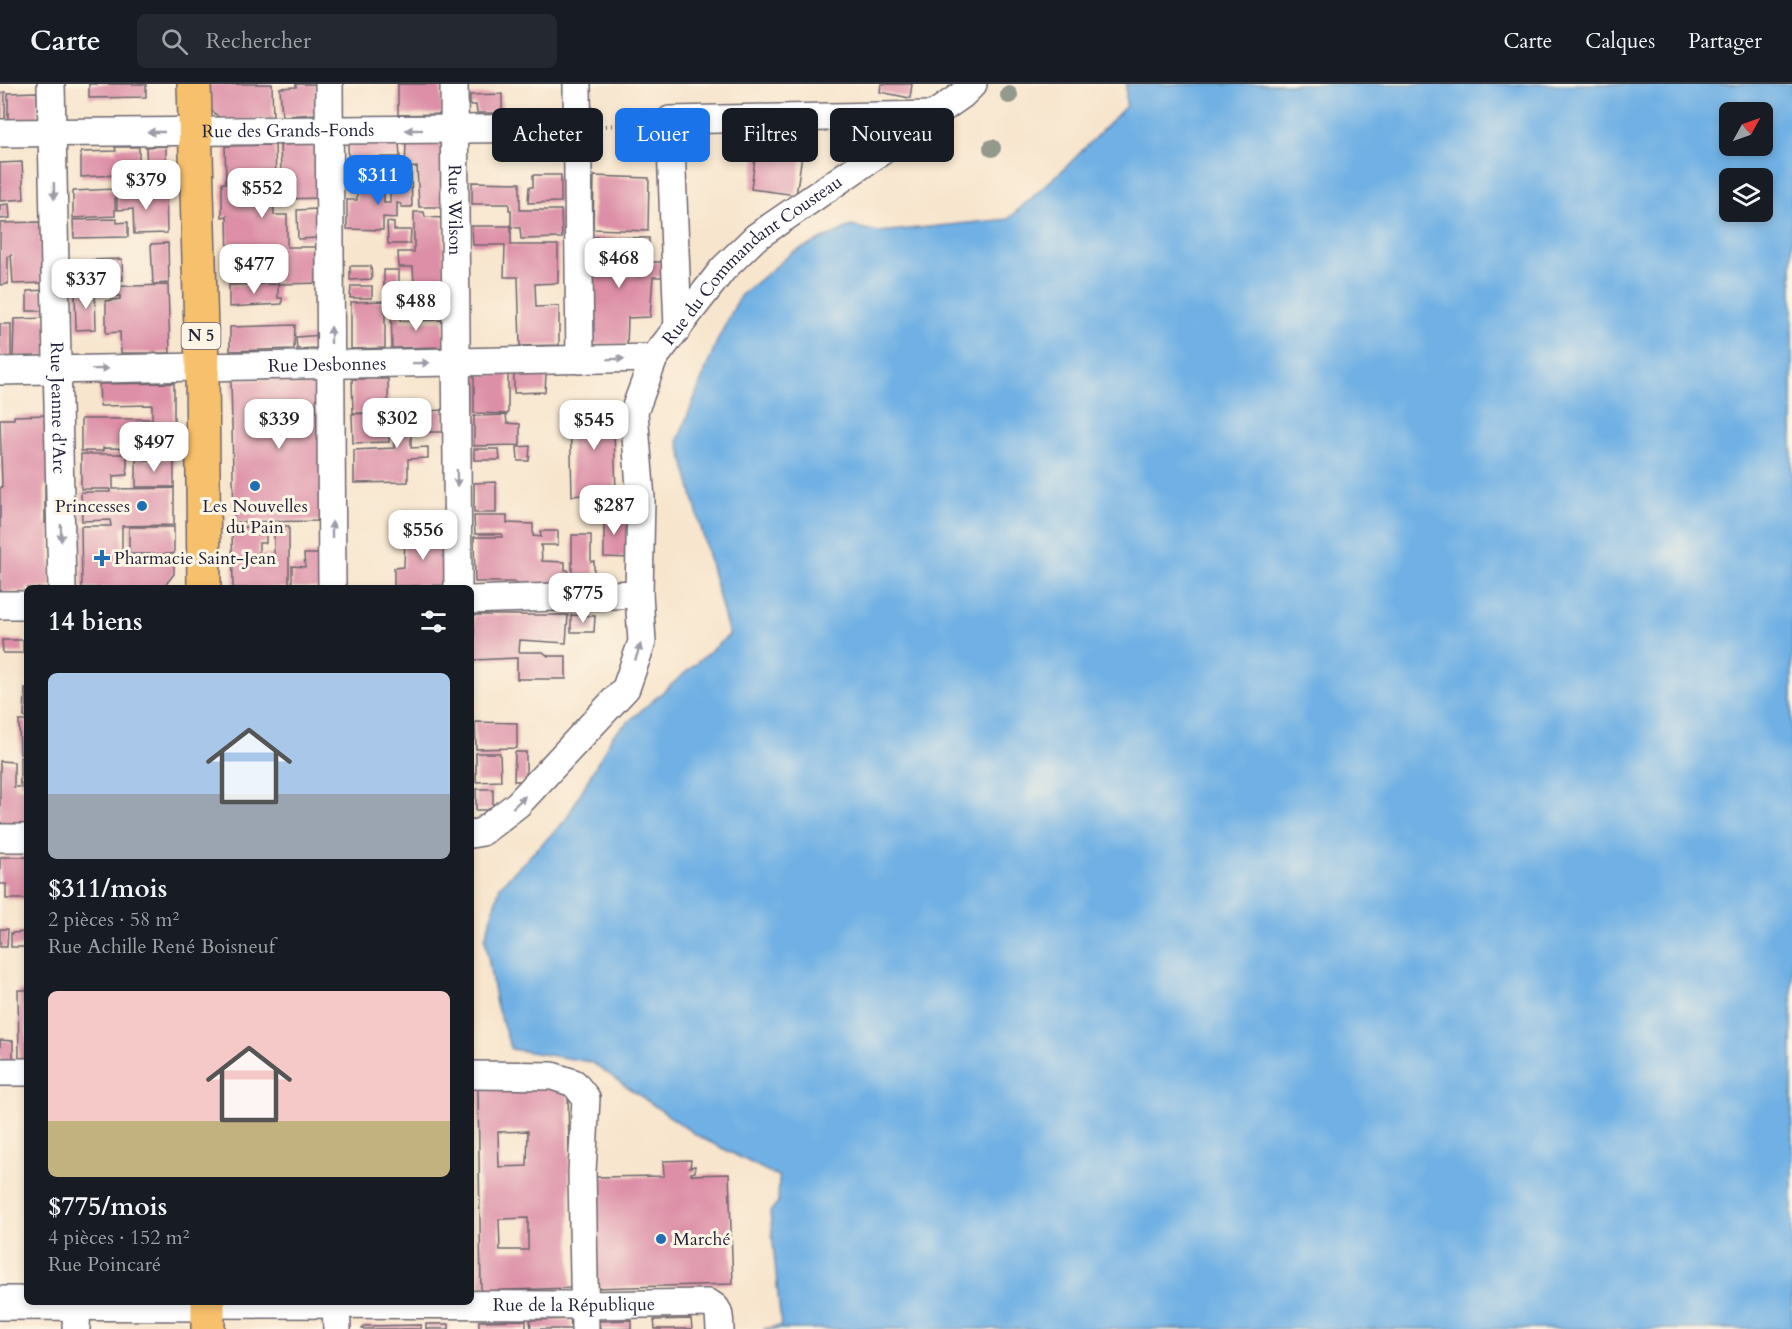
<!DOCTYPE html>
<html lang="fr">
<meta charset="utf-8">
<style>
body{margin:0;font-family:Cardo,serif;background:#242831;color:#f1f3f6;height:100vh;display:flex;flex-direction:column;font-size:22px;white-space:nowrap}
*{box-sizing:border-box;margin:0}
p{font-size:20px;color:#9ea1a6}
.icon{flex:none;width:33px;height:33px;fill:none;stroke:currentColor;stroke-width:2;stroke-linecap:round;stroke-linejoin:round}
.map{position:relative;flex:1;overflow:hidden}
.panel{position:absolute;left:24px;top:501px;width:450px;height:720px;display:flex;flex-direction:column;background:#171b24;border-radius:9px;box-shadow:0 3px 9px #0003}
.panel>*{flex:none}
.top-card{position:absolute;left:492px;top:24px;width:570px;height:54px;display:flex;gap:12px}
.needle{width:39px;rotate:50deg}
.tools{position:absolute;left:1719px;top:18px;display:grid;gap:12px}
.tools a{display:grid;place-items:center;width:54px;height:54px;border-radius:9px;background:#171b24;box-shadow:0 3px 9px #0003;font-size:30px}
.price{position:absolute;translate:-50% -51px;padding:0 14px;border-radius:12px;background:#fff;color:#222;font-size:20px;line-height:39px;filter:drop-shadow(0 2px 3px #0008)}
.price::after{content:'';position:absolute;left:50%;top:36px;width:18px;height:14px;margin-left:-9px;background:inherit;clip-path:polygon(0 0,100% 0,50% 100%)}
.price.current{background:#1a73e8;color:#fff}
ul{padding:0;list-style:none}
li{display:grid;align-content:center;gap:12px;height:318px;padding:0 24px}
li span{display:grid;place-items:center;height:186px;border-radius:9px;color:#555}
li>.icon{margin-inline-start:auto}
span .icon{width:108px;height:108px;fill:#fffc;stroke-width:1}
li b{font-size:26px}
h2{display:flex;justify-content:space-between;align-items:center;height:72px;padding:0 24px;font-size:26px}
.tag{padding:0 21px;border-radius:9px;background:#171b24;box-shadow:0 3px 9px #0003;font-size:21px;line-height:54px}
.tag.current{background:#1a73e8;color:#fff}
header{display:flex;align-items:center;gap:36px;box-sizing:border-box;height:84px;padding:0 30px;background:#171b24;border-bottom:2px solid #363941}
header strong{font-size:28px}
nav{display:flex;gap:33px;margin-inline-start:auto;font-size:21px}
.search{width:420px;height:54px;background:#242831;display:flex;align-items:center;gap:15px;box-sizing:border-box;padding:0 21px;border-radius:9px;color:#9ea1a6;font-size:22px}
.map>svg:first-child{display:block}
.water{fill:#70b0e4;stroke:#496990;stroke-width:1.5;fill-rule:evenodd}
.building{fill:#dd8fa7;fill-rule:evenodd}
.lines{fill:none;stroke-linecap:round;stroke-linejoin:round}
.minor-casing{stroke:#6d666e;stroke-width:30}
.tertiary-casing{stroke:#6d666e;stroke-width:36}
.primary-casing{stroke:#6d666e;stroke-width:36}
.path{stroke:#6d666e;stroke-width:4;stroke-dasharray:1.5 4.5;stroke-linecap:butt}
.minor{stroke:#fff;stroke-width:27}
.tertiary{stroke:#fff;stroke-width:33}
.primary{stroke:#f7c06c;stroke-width:33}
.tree{fill:#94998d}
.oneway{fill:#9c9ca7}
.poi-dot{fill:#1f6fb2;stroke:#fcf5e5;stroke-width:2}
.labels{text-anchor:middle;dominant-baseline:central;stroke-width:6;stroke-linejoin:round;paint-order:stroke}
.shield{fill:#fcf5e5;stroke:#63616e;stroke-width:1.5}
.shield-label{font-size:16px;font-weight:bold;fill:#22223b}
.street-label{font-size:18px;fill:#22223b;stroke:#fcf5e5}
.poi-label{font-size:18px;fill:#22223b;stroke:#fcf5e5;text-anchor:start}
</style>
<header>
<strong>Carte</strong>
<div class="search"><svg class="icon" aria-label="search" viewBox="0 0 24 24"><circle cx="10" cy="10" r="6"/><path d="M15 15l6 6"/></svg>Rechercher</div>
<nav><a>Carte</a><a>Calques</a><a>Partager</a></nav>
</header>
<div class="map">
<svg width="1792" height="1245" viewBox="0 0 1792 1245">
<rect width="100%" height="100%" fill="#fcf5e5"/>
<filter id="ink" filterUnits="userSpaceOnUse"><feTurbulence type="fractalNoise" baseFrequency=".0167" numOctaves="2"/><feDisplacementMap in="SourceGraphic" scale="12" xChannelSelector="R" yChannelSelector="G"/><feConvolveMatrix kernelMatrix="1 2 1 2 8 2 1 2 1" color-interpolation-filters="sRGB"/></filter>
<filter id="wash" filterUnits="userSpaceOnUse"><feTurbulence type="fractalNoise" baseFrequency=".008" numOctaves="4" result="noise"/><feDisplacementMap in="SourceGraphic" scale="24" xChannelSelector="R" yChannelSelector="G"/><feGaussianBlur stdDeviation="1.35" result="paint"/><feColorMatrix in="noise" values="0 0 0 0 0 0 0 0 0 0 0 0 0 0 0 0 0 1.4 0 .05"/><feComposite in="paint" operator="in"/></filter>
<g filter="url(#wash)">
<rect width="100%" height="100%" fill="#f8e5cd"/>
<path class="water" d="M 1126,0 L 1792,0 L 1792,1245 L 763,1245 L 781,1242 L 770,1128 L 778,1118 L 779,1093 L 698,1052 L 591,978 L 511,965 L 496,920 L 485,855 L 500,802 L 565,737 L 613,651 L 729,551 L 678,356 L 717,257 L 740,212 L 792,169 L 851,142 L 879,148 L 1008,135 L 1067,82 L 1126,22 ZM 1730,28 L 1762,28 L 1762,62 L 1730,62 ZM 1730,94 L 1762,94 L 1762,128 L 1730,128 Z"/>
<g id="blocks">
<g class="building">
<polygon points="89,0 146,0 146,13 89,14"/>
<polygon points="208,0 272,0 273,36 223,36 208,24"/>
<polygon points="296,0 316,0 317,30 282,32 280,4 296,3"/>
<polygon points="398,0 441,0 442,30 398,31"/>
<polygon points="881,0 912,0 910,14 880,8"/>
<polygon points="5,8 5,37 0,38 0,9"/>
<polygon points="37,8 38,37 8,37 8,9"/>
<polygon points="502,10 502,29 477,29 476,21 470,21 470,11"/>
<polygon points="399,58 400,73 371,73 371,83 362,83 362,95 349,96 348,59"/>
<polygon points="442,58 443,123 419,123 417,83 405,84 406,59"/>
<polygon points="321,59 322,114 282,115 280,61"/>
<polygon points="757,59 803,65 796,111 751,105"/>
<polygon points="275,61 276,97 273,98 274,131 287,131 287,163 323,163 324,199 278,200 278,180 228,181 227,132 222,133 222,99 226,99 225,62"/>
<polygon points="166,62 166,86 147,87 146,63"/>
<polygon points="115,63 139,63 139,77 120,77 119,83 116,84 116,91 81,93 81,68 116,67"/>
<polygon points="22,78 24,115 0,117 0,79"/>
<polygon points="400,89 411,89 412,123 401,123 401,120 397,119 397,134 383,133 383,146 347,145 347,116 357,116 357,107 384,108 384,119 390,119 390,109 400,109"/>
<polygon points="533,91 561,91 561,118 528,119 529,103 533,103"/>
<polygon points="594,92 649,94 648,147 593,145"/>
<polygon points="472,98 520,99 520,126 561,126 562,154 521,155 520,144 511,143 511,161 558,161 558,199 535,200 536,223 559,222 559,261 520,262 518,193 504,193 505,161 473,161 472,142 511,142 511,126 509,126 509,120 472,120"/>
<polygon points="115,105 115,132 73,134 73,107"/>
<polygon points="166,108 167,149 134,150 133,125 117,126 117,110"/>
<polygon points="9,120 10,134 0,135 0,121"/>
<polygon points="317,125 318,154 298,155 297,126"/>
<polygon points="414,128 424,128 425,133 443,134 444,199 414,199 413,183 399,183 398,168 414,168"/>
<polygon points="117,135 117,139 128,138 128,153 74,154 73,136"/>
<polygon points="40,138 41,171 44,171 45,199 13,200 11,171 8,172 8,200 0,201 0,139"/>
<polygon points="387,138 394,139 394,146 411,146 410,160 388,160"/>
<polygon points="591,153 649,154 649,171 623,170 621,192 638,192 639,178 662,178 662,193 653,193 650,233 628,234 627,261 590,261"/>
<polygon points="168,159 169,199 153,200 151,160"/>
<polygon points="122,175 123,196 92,197 92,176"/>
<polygon points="350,182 371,182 372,195 350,196"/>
<polygon points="229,185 260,185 260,197 229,198"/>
<rect x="384" y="186" width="15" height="16"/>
<polygon points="278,200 278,214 282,214 282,220 229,223 229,201"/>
<polygon points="168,201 170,269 121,269 120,248 106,249 106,217 120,215 120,212 98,212 98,203"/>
<polygon points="351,202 372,202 372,214 350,214"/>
<polygon points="46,206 46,227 27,227 27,207"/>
<polygon points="95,206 96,245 76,246 75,207"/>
<polygon points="385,217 385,264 351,265 351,218"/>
<polygon points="400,217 400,237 444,236 445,263 392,264 391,218"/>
<polygon points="47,234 47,272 13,273 14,235"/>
<rect x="0" y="240" width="11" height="33"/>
<polygon points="295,241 294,265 230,267 230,243"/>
<polygon points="323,251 317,264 297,265 296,253"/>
<polygon points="508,290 508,330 474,329 474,291"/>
<polygon points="514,290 546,290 545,308 514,309"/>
<polygon points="324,294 326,437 234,438 231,296"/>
<polygon points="352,295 388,295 389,358 353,359 352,330 371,329 353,329"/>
<polygon points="174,299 174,365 103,364 103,367 81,367 81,335 152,335 152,321 100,322 99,300"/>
<polygon points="619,325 620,347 614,347 616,408 572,412 570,327"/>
<polygon points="444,326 445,348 411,348 411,364 428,363 428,374 408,375 408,398 354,399 354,366 394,364 394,329"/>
<polygon points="48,331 49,401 45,401 45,439 50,439 51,504 27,504 27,508 0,508 0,405 2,402 0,335 14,335 14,332"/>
<polygon points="506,331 507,339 520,340 520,361 474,362 474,332"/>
<polygon points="530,362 529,377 518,377 517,363"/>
<polygon points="474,365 499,365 500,376 474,376"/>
<polygon points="81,370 127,370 127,391 113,392 113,405 174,404 174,441 122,442 122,474 174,473 174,490 163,504 82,504 81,442 111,442 110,436 82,437 81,408 110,408 110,405 81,405"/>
<polygon points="136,370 145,370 145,376 174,375 174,403 136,403"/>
<polygon points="496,398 496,429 474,429 474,399"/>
<polygon points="590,426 606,426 606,439 630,438 630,474 604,473 604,438 590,438"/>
<polygon points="474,432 507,432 507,439 533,440 533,452 541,453 540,447 558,447 558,461 541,461 542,477 565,478 565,486 568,486 568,502 516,502 516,498 475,498 474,453 502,453 502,450 475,450"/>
<polygon points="274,442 289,442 289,504 233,504 232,443 266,443 266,459 259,459 259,471 274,471"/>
<rect x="129" y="443" width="45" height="27"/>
<polygon points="445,449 445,501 394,502 394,484 404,483 405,451"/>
<polygon points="572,451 591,451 591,478 594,477 594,502 572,502"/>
<polygon points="304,470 325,470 325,504 292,504 292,482 305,483"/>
<polygon points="474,531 568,531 566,559 520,556 519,568 543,568 548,572 566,572 566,595 517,595 517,574 474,576"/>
<polygon points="571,531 595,532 594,548 571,548"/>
<polygon points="2,556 23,556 23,569 3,569"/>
<polygon points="25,605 27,605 27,633 24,633"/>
<polygon points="19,637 27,637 27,671 20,670"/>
<polygon points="475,638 517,639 517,664 476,665"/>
<polygon points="515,668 526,668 526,697 514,697"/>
<polygon points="476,669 500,669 501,697 476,698"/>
<rect x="20" y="673" width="7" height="27"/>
<polygon points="0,677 14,678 14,703 27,703 27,743 3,743 2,739 0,739"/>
<rect x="476" y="705" width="17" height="21"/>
<polygon points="0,773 27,773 27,815 6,815 6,800 0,800"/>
<polygon points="0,845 8,845 7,863 0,863"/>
<polygon points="27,848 27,863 11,863 11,849"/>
<polygon points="18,906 27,906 27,977 19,977"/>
<polygon points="0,956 13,957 13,977 0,977"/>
<path d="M 568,1003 L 571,1204 L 481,1207 L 478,1004 ZM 528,1047 L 527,1082 L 499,1083 L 498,1048 ZM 528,1134 L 528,1166 L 500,1166 L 499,1135 Z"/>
<polygon points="691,1076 690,1083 695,1082 695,1088 691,1089 691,1091 729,1090 733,1200 596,1204 594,1093 664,1092 663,1077"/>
<polygon points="571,1235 571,1245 531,1245 530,1236"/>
<polygon points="691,1235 692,1245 655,1245 654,1236"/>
<polygon points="526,1236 526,1245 479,1245 479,1237"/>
<polygon points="631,1236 631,1245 600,1245 599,1237"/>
<rect x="426" y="1240" width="23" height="5"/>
<polygon points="421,1241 421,1245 362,1245 364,1242"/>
</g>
</g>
</g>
<g filter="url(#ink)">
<use href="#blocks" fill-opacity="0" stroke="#6d666e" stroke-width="1.5"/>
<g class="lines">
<g class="minor-casing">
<g id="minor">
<path id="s1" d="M 51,0 L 62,504"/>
<polyline points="329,0 332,504"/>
<path id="s2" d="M 454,0 L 458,504"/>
<polyline points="577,0 580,276"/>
<path id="s3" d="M 0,49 L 577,44"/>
<polyline points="678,244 670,36 933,31"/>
<path id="s4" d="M 0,287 L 654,274"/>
<polyline points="471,516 639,510"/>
<polyline points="0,521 27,521"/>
<path id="s5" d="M 471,750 L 482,748 L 518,720 L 626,604 L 642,558 L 639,510 L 641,415 L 634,328 L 654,274 L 723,185 L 756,153 L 889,62 L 962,11 L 973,0"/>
<polyline points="0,754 27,754"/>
<polyline points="0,988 27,988"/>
<polyline points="471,991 552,992 574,999 586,1014 582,1088 585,1245"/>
<polyline points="336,1218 337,1245"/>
<path id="s6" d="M 208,1220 L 585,1221 L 708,1219 C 721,1224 719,1233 720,1245"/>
<polyline points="76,1245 77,1218"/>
</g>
</g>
<g class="tertiary-casing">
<polyline id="tertiary" points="0,1219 208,1220"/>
</g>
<g class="primary-casing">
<g id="primary">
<polyline points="194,0 202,283 204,504"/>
<polyline points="208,1245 208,1218"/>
</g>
</g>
<polyline class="path" points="605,42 643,39"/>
<use href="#minor" class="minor"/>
<use href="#tertiary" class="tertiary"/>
<use href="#primary" class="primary"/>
</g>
<g class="tree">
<circle cx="1009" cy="11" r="9"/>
<circle cx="992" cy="64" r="9"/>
</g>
<defs><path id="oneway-solid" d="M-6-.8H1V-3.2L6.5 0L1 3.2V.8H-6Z" transform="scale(1.5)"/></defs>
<g class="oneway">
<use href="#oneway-solid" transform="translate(414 46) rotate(180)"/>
<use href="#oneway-solid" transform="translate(156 48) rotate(180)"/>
<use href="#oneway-solid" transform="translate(54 107) rotate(89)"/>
<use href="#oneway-solid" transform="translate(331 251) rotate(-90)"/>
<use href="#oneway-solid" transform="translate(616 275) rotate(-1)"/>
<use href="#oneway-solid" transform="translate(421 279) rotate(-1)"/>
<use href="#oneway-solid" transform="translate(100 285) rotate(-1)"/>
<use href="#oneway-solid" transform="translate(457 394) rotate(89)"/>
<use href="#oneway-solid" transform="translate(332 446) rotate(-90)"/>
<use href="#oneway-solid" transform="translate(61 449) rotate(89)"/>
<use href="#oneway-solid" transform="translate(638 568) rotate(-71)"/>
<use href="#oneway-solid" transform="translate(519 718) rotate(-43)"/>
</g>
</g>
<g class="poi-dot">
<circle cx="255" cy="402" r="6"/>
<circle cx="142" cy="422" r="6"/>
<path d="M99 465h6v6h6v6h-6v6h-6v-6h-6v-6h6z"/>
<circle cx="661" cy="1155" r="6"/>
</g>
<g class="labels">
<rect class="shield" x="181.5" y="239" width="39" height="26" rx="4.5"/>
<g class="shield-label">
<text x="201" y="252">N 5</text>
</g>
<g class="street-label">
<text stroke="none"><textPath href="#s3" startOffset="288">Rue des Grands-Fonds</textPath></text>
<text stroke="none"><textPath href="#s2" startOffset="126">Rue Wilson</textPath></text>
<text stroke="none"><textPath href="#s5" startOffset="692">Rue du Commandant Cousteau</textPath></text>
<text stroke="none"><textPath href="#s4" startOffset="327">Rue Desbonnes</textPath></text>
<text stroke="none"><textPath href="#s1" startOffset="324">Rue Jeanne d'Arc</textPath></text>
<text stroke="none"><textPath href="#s6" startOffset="366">Rue de la République</textPath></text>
</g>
<g class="poi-label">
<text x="130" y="422" text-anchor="end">Princesses</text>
<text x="255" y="422" text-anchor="middle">Les Nouvelles<tspan x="255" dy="21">du Pain</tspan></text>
<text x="114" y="474">Pharmacie Saint-Jean</text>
<text x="673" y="1155">Marché</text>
</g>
</g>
</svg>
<div class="tools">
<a><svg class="needle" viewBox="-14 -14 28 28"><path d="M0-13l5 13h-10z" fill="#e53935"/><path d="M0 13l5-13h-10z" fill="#9ea1a6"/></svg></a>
<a><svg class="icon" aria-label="layers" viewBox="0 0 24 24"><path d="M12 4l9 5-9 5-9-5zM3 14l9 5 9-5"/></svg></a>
</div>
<b class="price current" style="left:378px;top:122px">$311</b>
<b class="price" style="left:146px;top:127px">$379</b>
<b class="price" style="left:262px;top:135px">$552</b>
<b class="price" style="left:619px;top:205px">$468</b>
<b class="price" style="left:254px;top:211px">$477</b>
<b class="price" style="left:86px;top:226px">$337</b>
<b class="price" style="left:416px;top:248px">$488</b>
<b class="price" style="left:397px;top:365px">$302</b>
<b class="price" style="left:279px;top:366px">$339</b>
<b class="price" style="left:594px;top:367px">$545</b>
<b class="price" style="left:154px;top:389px">$497</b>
<b class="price" style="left:614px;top:452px">$287</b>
<b class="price" style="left:423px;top:477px">$556</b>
<b class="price" style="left:583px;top:540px">$775</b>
<div class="top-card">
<a class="tag">Acheter</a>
<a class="tag current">Louer</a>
<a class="tag">Filtres</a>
<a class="tag">Nouveau</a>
</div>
<section class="panel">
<h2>14 biens<svg class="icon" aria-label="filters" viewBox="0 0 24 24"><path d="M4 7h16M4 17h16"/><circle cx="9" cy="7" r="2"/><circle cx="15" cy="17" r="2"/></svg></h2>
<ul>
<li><span style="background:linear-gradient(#a9c7e8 65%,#9aa5b1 0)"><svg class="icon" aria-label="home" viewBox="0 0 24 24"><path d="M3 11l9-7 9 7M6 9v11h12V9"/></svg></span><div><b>$311/mois</b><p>2 pièces · 58 m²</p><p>Rue Achille René Boisneuf</p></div></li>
<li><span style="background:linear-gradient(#f6c9c9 70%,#c2b280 0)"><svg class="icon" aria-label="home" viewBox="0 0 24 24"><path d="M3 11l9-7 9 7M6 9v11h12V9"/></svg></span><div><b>$775/mois</b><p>4 pièces · 152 m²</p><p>Rue Poincaré</p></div></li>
</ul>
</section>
</div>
